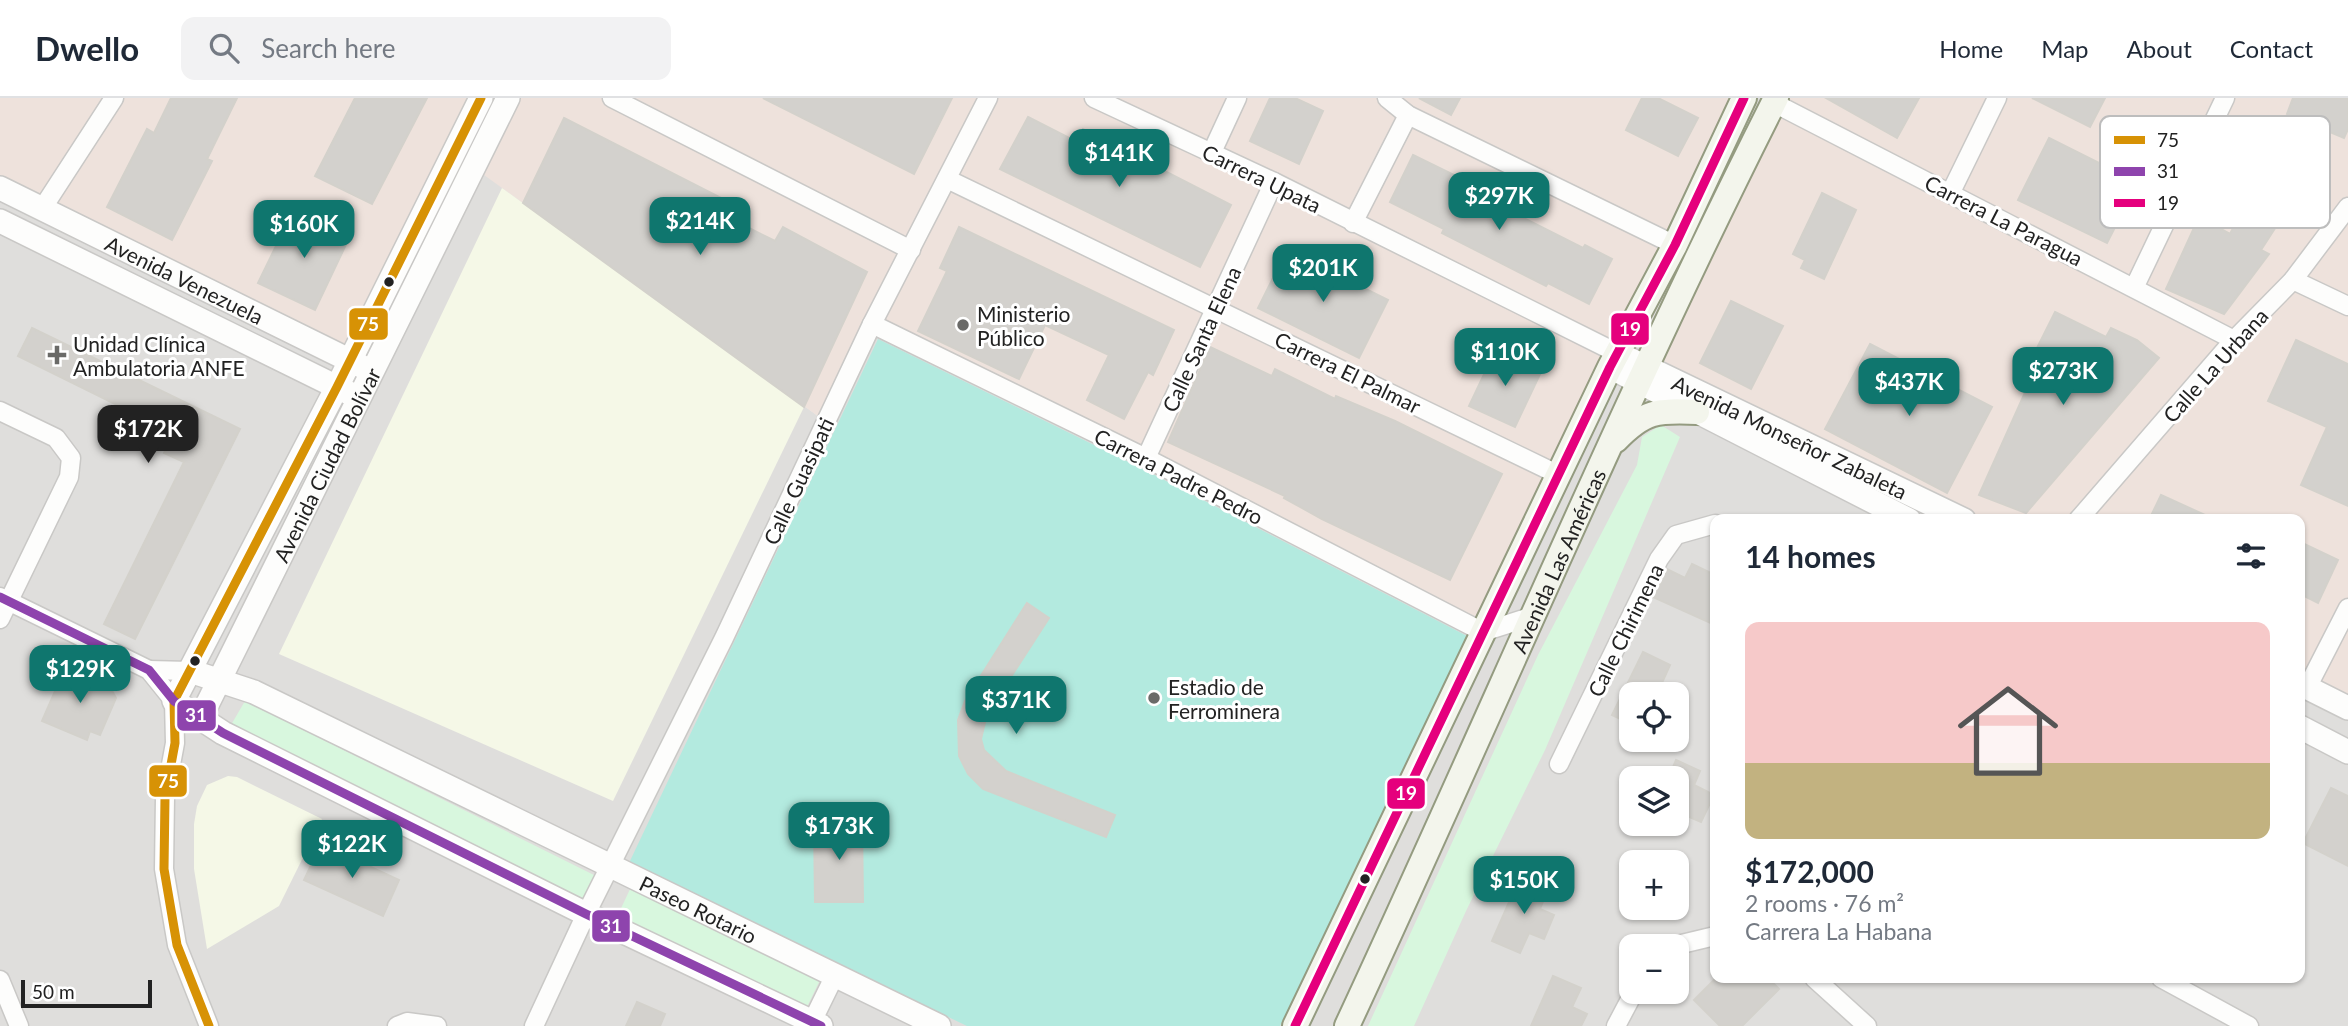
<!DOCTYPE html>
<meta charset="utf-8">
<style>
body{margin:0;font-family:Lato,sans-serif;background:#f2f2f3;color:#1f2937;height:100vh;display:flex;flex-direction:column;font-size:26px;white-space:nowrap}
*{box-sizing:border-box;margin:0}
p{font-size:23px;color:#747a83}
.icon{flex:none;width:38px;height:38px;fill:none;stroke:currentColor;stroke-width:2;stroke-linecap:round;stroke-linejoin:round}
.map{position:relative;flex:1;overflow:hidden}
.panel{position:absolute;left:1710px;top:416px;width:595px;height:469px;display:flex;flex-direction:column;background:#fff;border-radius:14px;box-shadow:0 2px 5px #0004}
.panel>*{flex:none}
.tools{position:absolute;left:1619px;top:584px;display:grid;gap:14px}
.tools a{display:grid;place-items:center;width:70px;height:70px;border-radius:14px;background:#fff;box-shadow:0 2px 5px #0004;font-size:35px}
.scale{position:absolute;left:21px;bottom:18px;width:131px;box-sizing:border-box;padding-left:7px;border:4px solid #222;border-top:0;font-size:19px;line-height:24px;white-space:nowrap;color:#222;-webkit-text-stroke:5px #fff;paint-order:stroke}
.price{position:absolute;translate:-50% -60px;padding:0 16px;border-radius:14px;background:#0f766e;color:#fff;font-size:23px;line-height:46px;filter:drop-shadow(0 2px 4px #0008)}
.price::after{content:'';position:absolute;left:50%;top:42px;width:21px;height:16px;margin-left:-10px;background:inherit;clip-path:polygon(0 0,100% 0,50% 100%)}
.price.selected{background:#222;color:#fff}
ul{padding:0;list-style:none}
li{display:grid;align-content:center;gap:14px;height:371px;padding:0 35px}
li+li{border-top:2px solid #e0e1e3}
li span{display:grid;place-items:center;height:217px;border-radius:14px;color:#555}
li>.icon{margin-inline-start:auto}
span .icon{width:126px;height:126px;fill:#fffc;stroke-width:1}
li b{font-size:30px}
h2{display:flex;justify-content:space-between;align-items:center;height:84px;padding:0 35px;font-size:30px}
header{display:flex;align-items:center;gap:42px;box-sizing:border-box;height:98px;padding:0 35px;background:#fff;border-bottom:2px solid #e0e1e3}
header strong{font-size:33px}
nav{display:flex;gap:38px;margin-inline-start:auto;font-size:24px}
.search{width:490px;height:63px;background:#f2f2f3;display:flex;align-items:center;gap:18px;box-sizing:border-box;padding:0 24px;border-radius:14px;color:#747a83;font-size:26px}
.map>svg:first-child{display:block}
.residential{fill:#dfdedc;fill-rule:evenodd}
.commercial{fill:#eee2dc}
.education{fill:#f5f8e7}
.park{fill:#d8f7de}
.pitch{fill:#b3eadf}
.building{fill:#d3d1cd;stroke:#d3d1cb;stroke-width:2}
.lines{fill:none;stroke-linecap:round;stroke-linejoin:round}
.minor-casing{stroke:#c9c8c6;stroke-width:21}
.tertiary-casing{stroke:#c9c8c6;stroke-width:26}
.secondary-casing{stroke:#949b80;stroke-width:28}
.minor{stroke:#fdfdfc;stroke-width:18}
.tertiary{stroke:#fdfdfc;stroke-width:23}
.secondary{stroke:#f3f5ec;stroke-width:24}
.bus-1-casing{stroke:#fff;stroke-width:14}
.bus-2-casing{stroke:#fff;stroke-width:14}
.bus-3-casing{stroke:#fff;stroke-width:14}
.bus-1{stroke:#d79205;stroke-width:9}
.bus-2{stroke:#8e44ad;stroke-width:9}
.bus-3{stroke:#e5007d;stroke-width:9}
.bus-dot{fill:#222;stroke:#fff;stroke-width:2.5}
.poi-dot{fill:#6a6a68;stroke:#fff;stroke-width:2.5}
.labels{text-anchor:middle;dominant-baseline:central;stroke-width:6;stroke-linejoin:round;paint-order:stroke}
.street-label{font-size:21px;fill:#222;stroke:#fff}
.poi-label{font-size:21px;fill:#222;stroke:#fff;text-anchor:start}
.key{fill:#fff;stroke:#bdbdbd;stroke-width:2}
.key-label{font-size:19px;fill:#222}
.line-badge{stroke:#fff;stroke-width:2.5}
.badge-label{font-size:19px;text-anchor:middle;font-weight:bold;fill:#fff}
</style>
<header>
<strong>Dwello</strong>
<div class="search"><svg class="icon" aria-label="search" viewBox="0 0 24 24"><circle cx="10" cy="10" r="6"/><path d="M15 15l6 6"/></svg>Search here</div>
<nav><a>Home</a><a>Map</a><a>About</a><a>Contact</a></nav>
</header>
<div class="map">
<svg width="2348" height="928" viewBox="0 0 2348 928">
<rect width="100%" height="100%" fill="#f0efea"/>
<path class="residential" d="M 481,0 L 508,0 L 523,105 L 825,323 L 872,226 L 1746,0 L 1776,0 L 1964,422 L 1715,422 L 1715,880 L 2300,880 L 2300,586 L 2348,609 L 2348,928 L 0,928 L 0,90 ZM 1631,597 L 1676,597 L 1676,642 L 1631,642 ZM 1631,681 L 1676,681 L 1676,726 L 1631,726 ZM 1631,765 L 1676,765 L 1676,810 L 1631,810 ZM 1631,849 L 1676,849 L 1676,894 L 1631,894 Z"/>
<g class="commercial">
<polygon points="0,0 481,0 350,262 0,90"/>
<polygon points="508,0 1746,0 1483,534 873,226 826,324 473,69"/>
<polygon points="1776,0 2348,0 2348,609 2300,586 2300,422 1964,422 1644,268"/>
</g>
<g class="education">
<polygon points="502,90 804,309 613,703 279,556"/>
<polygon points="228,678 237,679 322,721 279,808 207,851 194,771 194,726 197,708 207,687"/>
</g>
<g class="park">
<polygon points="1661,327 1680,339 1545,652 1466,813 1414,928 1368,928 1538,557 1637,367 1642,339"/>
<polygon points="245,603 596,778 586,804 231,627"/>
<polygon points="631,789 820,882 806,911 616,821"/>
</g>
<polygon class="pitch" points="878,241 1141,370 1469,539 1280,928 967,928 629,765"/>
<g class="building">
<polygon points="171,0 237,0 207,61 212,63 172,142 107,109 147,31 154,35"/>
<polygon points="355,0 427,0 372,106 315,78"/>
<polygon points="763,0 952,0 914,76"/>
<polygon points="1270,0 1295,0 1323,13 1299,66 1250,43"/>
<polygon points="1419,0 1460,0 1451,17"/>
<polygon points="1642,0 1658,0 1698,20 1678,58 1626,32"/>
<polygon points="1826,0 1919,0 1897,40"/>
<polygon points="2032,0 2105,0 2090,29"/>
<polygon points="2293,0 2348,0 2348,31 2344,40 2287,16"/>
<polygon points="1028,19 1077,44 1083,31 1231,107 1200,169 1000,71"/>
<polygon points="564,20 725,102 720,115 743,127 775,143 783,129 867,174 804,309 523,105"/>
<polygon points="2049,40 2147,89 2139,104 2130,100 2107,145 2018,102"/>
<polygon points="1413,57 1460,80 1457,86 1583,150 1585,147 1612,161 1589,206 1548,185 1546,188 1442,135 1444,131 1390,104"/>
<polygon points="2266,66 2305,84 2261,152 2269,156 2224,216 2166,191 2199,119 2230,136"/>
<polygon points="1822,95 1856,112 1824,181 1801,170 1805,162 1793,156"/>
<polygon points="294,111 350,138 315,212 258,185"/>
<polygon points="959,129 1174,232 1153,277 1148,274 1124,321 1087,302 1109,257 1045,227 1019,281 918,233 947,173 940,170"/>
<polygon points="1287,152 1388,202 1359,260 1258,210"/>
<polygon points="1731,203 1783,228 1751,291 1700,265"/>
<polygon points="2055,214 2106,239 2111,230 2137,242 2159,260 2026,415 1979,397 2036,270 2029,266"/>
<polygon points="32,230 240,331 135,541 104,526 184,364 164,355 174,335 18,258"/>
<polygon points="2296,242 2348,266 2348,408 2301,387 2327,329 2268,303"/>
<polygon points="1870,246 1992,309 1947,395 1825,331"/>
<polygon points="1210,249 1272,278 1275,271 1335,301 1336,298 1395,323 1502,376 1450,482 1322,421 1284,400 1285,398 1168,344"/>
<polygon points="1496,251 1542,272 1515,329 1469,308"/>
<polygon points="2161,397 2216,422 2149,422"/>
<polygon points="2300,444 2338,462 2318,505 2300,496"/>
<polygon points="1692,466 1715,477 1709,491 1715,493 1715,527 1653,499 1667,471 1685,480"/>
<polygon points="1027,505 1049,520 987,616 981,641 984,652 1006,673 1115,717 1106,739 983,691 968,676 959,658 958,622 965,603"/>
<polygon points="1643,554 1670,567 1661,587 1682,597 1631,597 1631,626 1612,617"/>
<polygon points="66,568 110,589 116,600 100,637 90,633 87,642 42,623"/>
<polygon points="1676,662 1700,673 1694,687 1714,697 1701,724 1680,715 1687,699 1676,694 1676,681 1668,681"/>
<polygon points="2331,690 2348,698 2348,768 2303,745"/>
<polygon points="814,724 862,724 863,804 815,804"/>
<polygon points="321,746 399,782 383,818 304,782"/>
<polygon points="1520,779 1548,791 1540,811 1554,817 1544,841 1529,835 1520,855 1492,843"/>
<polygon points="1553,878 1581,890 1572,909 1587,916 1581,928 1531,928"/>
<polygon points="1716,880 1768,880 1779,891 1742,928 1720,928 1694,902"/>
<polygon points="637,904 665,916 660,928 626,928"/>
</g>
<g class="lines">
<g class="minor-casing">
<g id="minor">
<polyline points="612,0 911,152"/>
<polyline points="1094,0 1274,84 1617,255"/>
<polyline points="1387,0 1408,17 1675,147"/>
<polyline points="1774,5 2234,242"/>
<polyline points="1212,54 1237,0"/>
<polyline points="947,81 1559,377"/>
<polyline points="1951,94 1997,0"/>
<polyline points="42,111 114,0"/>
<polyline points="1353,125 1408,17"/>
<polyline points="2293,182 2348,208"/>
<polyline points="2134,190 2225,0"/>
<polyline points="872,226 1146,360 1483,534 1533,518"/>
<polyline points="0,313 56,340 71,360 69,379 0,521"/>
<polyline points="1146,360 1274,84"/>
<polyline points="2078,422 2234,242 2293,182 2348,109"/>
<polyline points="0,499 149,572 174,603 175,645 165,699 164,771 177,847 209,928"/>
<polyline points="149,572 190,573"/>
<polyline points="2307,590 2348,510"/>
<polyline points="1559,666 1659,461 1676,437 1715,426"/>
<polyline points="1669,849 1715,838"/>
<polyline points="1814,880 1867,928"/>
<polyline points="2161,880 2249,928"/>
<polyline points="0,882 19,928"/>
<polyline points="397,928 407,924 437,928"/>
<polyline points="534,928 586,816 724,540 872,226 988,0"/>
<polyline points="810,928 835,877"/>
<polyline points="1616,928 1634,894"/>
</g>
</g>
<g class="tertiary-casing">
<g id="tertiary">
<polyline points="481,0 337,289 174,603 223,635 586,816 821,928"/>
<path id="s1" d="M 0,90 L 361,268"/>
<polyline points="0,123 349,295"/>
<path id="s2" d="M 1617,255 L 1964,422"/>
<polyline points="1610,269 1909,422"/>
<path id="s3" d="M 190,573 L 254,594 L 939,928"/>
<polyline points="2300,586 2348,610"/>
<path id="s4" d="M 200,621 L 508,0"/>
<polyline points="2300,629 2348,654"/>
</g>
</g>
<g class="secondary-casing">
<g id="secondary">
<path d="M 1616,342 C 1644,313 1657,312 1697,314"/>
<polyline points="1295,928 1610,269 1675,147 1744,0"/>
<path id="s5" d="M 1347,928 C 1491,619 1622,304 1776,0"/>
</g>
</g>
<use href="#minor" class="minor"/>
<use href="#tertiary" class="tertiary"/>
<use href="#secondary" class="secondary"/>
<g class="bus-1-casing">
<polyline id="bus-1" points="209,928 177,847 164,771 165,699 175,645 174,603 337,289 481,0"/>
</g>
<g class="bus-2-casing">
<polyline id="bus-2" points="0,499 149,572 174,603 223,635 586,816 821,928"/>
</g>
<g class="bus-3-casing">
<polyline id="bus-3" points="1295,928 1610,269 1675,147 1744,0"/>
</g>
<use href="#bus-1" class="bus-1"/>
<use href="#bus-2" class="bus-2"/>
<use href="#bus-3" class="bus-3"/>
</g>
<g class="bus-dot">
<circle cx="389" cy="184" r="6"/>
<circle cx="195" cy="563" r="6"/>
<circle cx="1365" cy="781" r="6"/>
</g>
<g class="poi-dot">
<circle cx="963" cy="227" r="7"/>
<path d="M53.5 246.5h7v7h7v7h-7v7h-7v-7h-7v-7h7z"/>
<circle cx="1154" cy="600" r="7"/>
</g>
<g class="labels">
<g class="street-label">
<text transform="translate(1262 80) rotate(26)">Carrera Upata</text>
<text transform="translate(2004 122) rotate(27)">Carrera La Paragua</text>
<text stroke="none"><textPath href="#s1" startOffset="206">Avenida Venezuela</textPath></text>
<text transform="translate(1201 241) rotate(-65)">Calle Santa Elena</text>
<text transform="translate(2215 267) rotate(-48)">Calle La Urbana</text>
<text transform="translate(1348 274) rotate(26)">Carrera El Palmar</text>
<text stroke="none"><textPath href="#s2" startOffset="192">Avenida Monseñor Zabaleta</textPath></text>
<text stroke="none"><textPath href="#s4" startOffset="284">Avenida Ciudad Bolívar</textPath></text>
<text transform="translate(1179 378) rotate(27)">Carrera Padre Pedro</text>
<text transform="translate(798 383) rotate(-65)">Calle Guasipati</text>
<text stroke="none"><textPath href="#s5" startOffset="511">Avenida Las Américas</textPath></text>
<text transform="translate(1625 532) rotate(-64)">Calle Chirimena</text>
<text stroke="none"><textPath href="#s3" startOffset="562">Paseo Rotario</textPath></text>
</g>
<g class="poi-label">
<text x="977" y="215">Ministerio<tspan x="977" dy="24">Público</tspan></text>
<text x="73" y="245">Unidad Clínica<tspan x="73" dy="24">Ambulatoria ANFE</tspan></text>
<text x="1168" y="588">Estadio de<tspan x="1168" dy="24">Ferrominera</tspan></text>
</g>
</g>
<rect x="2100" y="18" width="230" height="112" rx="10" class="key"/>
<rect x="2114" y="38" width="31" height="8" fill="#d79205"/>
<rect x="2114" y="69" width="31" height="9" fill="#8e44ad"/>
<rect x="2114" y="101" width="31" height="8" fill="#e5007d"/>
<g class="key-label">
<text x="2157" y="49">75</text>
<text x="2157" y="80">31</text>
<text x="2157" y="112">19</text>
</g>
<g class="line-badge">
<rect x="348" y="209" width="41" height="34" rx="7" fill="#d79205"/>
<rect x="1610" y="214" width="40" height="34" rx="7" fill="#e5007d"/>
<rect x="176" y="601" width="41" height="33" rx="7" fill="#8e44ad"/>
<rect x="148" y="666" width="40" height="34" rx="7" fill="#d79205"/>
<rect x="1386" y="679" width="40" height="33" rx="7" fill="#e5007d"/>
<rect x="591" y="811" width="40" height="34" rx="7" fill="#8e44ad"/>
</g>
<g class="badge-label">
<text x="368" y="233">75</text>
<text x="1630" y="238">19</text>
<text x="196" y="624">31</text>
<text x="168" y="690">75</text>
<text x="1406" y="702">19</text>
<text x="611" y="835">31</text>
</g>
</svg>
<div class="tools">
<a><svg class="icon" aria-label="locate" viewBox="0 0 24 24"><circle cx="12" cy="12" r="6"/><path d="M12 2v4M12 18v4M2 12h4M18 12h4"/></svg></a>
<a><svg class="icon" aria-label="layers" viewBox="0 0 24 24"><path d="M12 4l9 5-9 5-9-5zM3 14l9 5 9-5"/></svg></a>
<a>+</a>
<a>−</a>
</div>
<div class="scale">50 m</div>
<b class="price" style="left:1119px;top:91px">$141K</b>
<b class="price" style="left:1499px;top:134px">$297K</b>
<b class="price" style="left:700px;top:159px">$214K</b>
<b class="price" style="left:304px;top:162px">$160K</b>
<b class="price" style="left:1323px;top:206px">$201K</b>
<b class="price" style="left:1505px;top:290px">$110K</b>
<b class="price" style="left:2063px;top:309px">$273K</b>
<b class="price" style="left:1909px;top:320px">$437K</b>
<b class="price selected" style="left:148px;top:367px">$172K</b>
<b class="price" style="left:80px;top:607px">$129K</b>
<b class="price" style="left:1016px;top:638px">$371K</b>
<b class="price" style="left:839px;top:764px">$173K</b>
<b class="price" style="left:352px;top:782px">$122K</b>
<b class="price" style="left:1524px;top:818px">$150K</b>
<section class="panel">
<h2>14 homes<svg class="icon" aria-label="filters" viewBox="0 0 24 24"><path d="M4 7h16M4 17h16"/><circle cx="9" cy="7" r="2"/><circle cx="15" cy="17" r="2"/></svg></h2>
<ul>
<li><span style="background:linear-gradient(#f6c9c9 65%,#c2b280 0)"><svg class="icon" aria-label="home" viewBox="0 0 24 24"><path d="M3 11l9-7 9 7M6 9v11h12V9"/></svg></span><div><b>$172,000</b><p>2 rooms · 76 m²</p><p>Carrera La Habana</p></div></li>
</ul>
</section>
</div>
